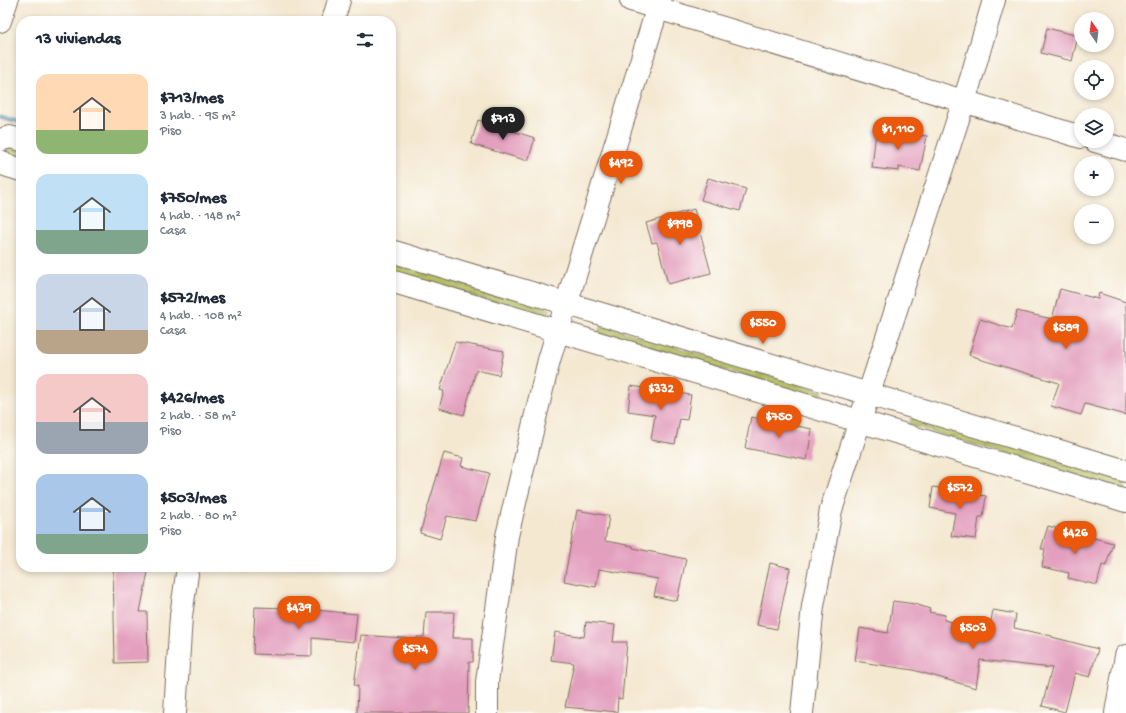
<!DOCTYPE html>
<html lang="es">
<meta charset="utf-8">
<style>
body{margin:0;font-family:"Gochi Hand",sans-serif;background:#f2f2f3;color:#1f2937;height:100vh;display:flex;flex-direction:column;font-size:15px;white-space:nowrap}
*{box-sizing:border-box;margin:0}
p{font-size:13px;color:#747a83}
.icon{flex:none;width:22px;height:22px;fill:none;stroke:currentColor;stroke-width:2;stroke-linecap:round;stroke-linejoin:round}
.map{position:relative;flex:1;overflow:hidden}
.details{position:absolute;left:16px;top:16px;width:380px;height:556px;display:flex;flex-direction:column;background:#fff;border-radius:16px;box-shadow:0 2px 6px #0003}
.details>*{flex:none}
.needle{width:26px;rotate:346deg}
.buttons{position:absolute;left:1074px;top:12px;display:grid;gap:8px}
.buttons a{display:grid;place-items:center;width:40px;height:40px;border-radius:50%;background:#fff;box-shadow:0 2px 6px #0003;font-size:20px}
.price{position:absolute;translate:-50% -34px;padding:0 9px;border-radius:14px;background:#ea580c;color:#fff;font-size:13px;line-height:26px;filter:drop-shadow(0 1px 2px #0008)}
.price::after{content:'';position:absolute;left:50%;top:24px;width:12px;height:9px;margin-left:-6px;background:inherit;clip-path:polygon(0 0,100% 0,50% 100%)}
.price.selected{background:#222;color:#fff}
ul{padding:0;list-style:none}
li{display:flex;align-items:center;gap:12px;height:100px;padding:0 20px}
li span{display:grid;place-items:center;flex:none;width:112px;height:80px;border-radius:12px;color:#555}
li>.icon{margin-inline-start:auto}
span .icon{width:48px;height:48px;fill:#fffc;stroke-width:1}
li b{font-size:17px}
h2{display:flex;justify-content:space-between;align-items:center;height:48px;padding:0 20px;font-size:17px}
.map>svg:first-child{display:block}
.grass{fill:url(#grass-tufts);stroke:#767540}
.water{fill:url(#water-ripples);stroke:#4c6a7a}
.building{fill:#e39fbe}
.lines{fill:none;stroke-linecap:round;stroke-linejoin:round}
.street-casing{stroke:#7c6c5d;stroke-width:24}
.street{stroke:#fff;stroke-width:22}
</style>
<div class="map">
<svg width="1126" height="713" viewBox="0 0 1126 713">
<defs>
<pattern id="grass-tufts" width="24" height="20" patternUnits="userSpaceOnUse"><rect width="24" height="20" fill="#b2c063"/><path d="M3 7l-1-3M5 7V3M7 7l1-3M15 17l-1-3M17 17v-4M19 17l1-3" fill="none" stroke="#929c51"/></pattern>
<pattern id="water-ripples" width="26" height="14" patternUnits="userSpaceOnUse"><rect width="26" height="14" fill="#5caad5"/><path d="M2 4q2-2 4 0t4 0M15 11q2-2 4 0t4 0" fill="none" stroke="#4d8bac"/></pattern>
</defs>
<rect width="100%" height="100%" fill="#fdfcf7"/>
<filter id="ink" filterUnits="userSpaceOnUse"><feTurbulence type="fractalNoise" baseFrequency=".025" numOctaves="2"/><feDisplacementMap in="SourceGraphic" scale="8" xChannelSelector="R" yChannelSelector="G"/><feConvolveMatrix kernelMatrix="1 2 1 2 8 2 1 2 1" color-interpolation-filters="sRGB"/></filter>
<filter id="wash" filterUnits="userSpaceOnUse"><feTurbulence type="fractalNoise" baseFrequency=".012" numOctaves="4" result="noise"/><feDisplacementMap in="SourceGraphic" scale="16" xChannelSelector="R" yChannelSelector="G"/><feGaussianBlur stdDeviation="0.9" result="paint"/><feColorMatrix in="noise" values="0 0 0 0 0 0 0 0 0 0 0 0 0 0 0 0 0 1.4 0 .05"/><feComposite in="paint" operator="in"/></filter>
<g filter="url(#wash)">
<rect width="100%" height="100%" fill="#f4e8d1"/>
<g class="grass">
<polygon points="2,146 21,150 21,161 0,155"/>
<polygon points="391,260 550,309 550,312 547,318 391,272"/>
<polygon points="602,325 822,391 822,397 819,398 599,333 599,330"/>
<polygon points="913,418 1126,480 1126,491 910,425 909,423"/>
</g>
<polygon class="water" points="0,115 21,121 21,124 0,118"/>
<g id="blocks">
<g class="building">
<polygon points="1047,28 1078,36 1072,61 1041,53"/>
<polygon points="478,120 535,138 528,161 471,144"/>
<polygon points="876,131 927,136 920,171 899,167 899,171 872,168"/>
<polygon points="708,178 746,189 740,211 701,200"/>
<polygon points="694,209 711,273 668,284 657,242 652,243 646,223"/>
<polygon points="1060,289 1098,299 1099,293 1126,302 1126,415 1085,404 1081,415 1051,406 1059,383 979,359 979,358 969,355 980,319 1012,329 1017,311 1052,319"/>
<polygon points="455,342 504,351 499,375 476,370 464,415 439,408 444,391 440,390"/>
<polygon points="631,386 691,395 687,420 680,419 675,444 651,440 655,415 628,411"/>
<polygon points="751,417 812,429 807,460 745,448"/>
<polygon points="444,453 463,458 461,466 489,473 476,521 447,516 440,539 420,533"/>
<polygon points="933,487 986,496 983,517 979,517 976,539 951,536 955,513 930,508"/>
<polygon points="577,510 609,516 605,541 633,546 633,548 686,559 677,601 654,596 658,579 599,569 596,587 564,581"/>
<polygon points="1048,526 1113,543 1106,566 1102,565 1097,585 1068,578 1069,573 1042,567 1045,549 1041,549"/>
<polygon points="770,563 790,568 777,629 757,625"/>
<polygon points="113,567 149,567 140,612 147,612 148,662 115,663"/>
<polygon points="893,601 915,604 930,609 929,612 945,615 944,620 989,631 993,610 1016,614 1014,628 1052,636 1052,637 1098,649 1090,677 1075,673 1065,712 1042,706 1052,668 980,660 976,688 913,670 855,661 860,628 888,633"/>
<polygon points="255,607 316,609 316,610 357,614 354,642 312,638 312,656 253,654"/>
<polygon points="426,612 454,612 452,638 473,638 473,662 469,662 468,713 357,713 358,686 354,685 361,635 417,639 417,637 424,637"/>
<polygon points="586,622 615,625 613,642 627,642 622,699 618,698 617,712 565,707 574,663 551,660 555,632 584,637"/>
</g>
</g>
</g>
<g filter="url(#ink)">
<use href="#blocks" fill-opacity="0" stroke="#7c6c5d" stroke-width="1"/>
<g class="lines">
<g class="street-casing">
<g id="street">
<polyline points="631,0 1081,137"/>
<polyline points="0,21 7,0"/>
<polyline points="333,21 339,0"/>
<polyline points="0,140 10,137 21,140"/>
<polyline points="1095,141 1126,150"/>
<polyline points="0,161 5,165 21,170"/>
<polyline points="391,251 1126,471"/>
<polyline points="391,281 1126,501"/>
<polyline points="175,713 181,616 188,567"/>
<polyline points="487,713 487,682 507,536 549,360 660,0"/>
<polyline points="802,713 813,606 831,510 970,82 994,0"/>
<polyline points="1116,713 1126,656"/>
</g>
</g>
<use href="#street" class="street"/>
</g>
</g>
</svg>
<div class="buttons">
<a><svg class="needle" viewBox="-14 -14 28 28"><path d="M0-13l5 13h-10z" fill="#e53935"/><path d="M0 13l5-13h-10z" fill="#747a83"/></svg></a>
<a><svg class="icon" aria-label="locate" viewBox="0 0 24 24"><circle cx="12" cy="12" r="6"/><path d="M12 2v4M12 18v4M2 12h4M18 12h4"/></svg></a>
<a><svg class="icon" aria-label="layers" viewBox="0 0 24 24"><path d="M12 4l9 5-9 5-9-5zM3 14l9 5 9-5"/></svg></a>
<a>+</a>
<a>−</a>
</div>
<b class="price selected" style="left:503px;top:141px">$713</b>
<b class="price" style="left:898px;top:151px">$1,110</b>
<b class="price" style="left:621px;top:185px">$492</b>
<b class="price" style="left:680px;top:246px">$998</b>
<b class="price" style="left:763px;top:345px">$550</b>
<b class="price" style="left:1066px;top:350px">$589</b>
<b class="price" style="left:661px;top:411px">$332</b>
<b class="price" style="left:779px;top:439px">$750</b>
<b class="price" style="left:960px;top:510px">$572</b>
<b class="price" style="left:1075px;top:555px">$426</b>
<b class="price" style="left:299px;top:630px">$439</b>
<b class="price" style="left:973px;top:650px">$503</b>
<b class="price" style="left:415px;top:671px">$574</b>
<section class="details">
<h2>13 viviendas<svg class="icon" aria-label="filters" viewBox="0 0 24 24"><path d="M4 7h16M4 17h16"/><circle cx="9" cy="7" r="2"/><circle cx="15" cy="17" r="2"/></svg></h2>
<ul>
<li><span style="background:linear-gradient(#ffd9b3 70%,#8fb573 0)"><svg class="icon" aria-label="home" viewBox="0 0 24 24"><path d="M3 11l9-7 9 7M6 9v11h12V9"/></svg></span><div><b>$713/mes</b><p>3 hab. · 95 m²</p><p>Piso</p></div></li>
<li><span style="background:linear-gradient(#bfe0f5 70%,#7fa58c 0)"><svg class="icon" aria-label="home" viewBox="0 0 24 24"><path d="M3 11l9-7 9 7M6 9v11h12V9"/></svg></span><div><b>$750/mes</b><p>4 hab. · 148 m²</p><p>Casa</p></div></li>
<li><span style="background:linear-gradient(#c9d6e8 70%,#b9a48a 0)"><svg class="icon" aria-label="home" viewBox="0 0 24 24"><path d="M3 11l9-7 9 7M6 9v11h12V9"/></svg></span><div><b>$572/mes</b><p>4 hab. · 108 m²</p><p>Casa</p></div></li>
<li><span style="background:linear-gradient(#f6c9c9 60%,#9aa5b1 0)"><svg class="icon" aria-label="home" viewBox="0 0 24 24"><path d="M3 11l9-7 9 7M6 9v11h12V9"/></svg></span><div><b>$426/mes</b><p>2 hab. · 58 m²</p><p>Piso</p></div></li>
<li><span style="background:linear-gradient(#a9c7e8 75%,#7fa58c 0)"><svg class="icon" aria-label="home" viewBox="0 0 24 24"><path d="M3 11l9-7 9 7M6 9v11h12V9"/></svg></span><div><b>$503/mes</b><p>2 hab. · 80 m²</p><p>Piso</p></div></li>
</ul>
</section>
</div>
